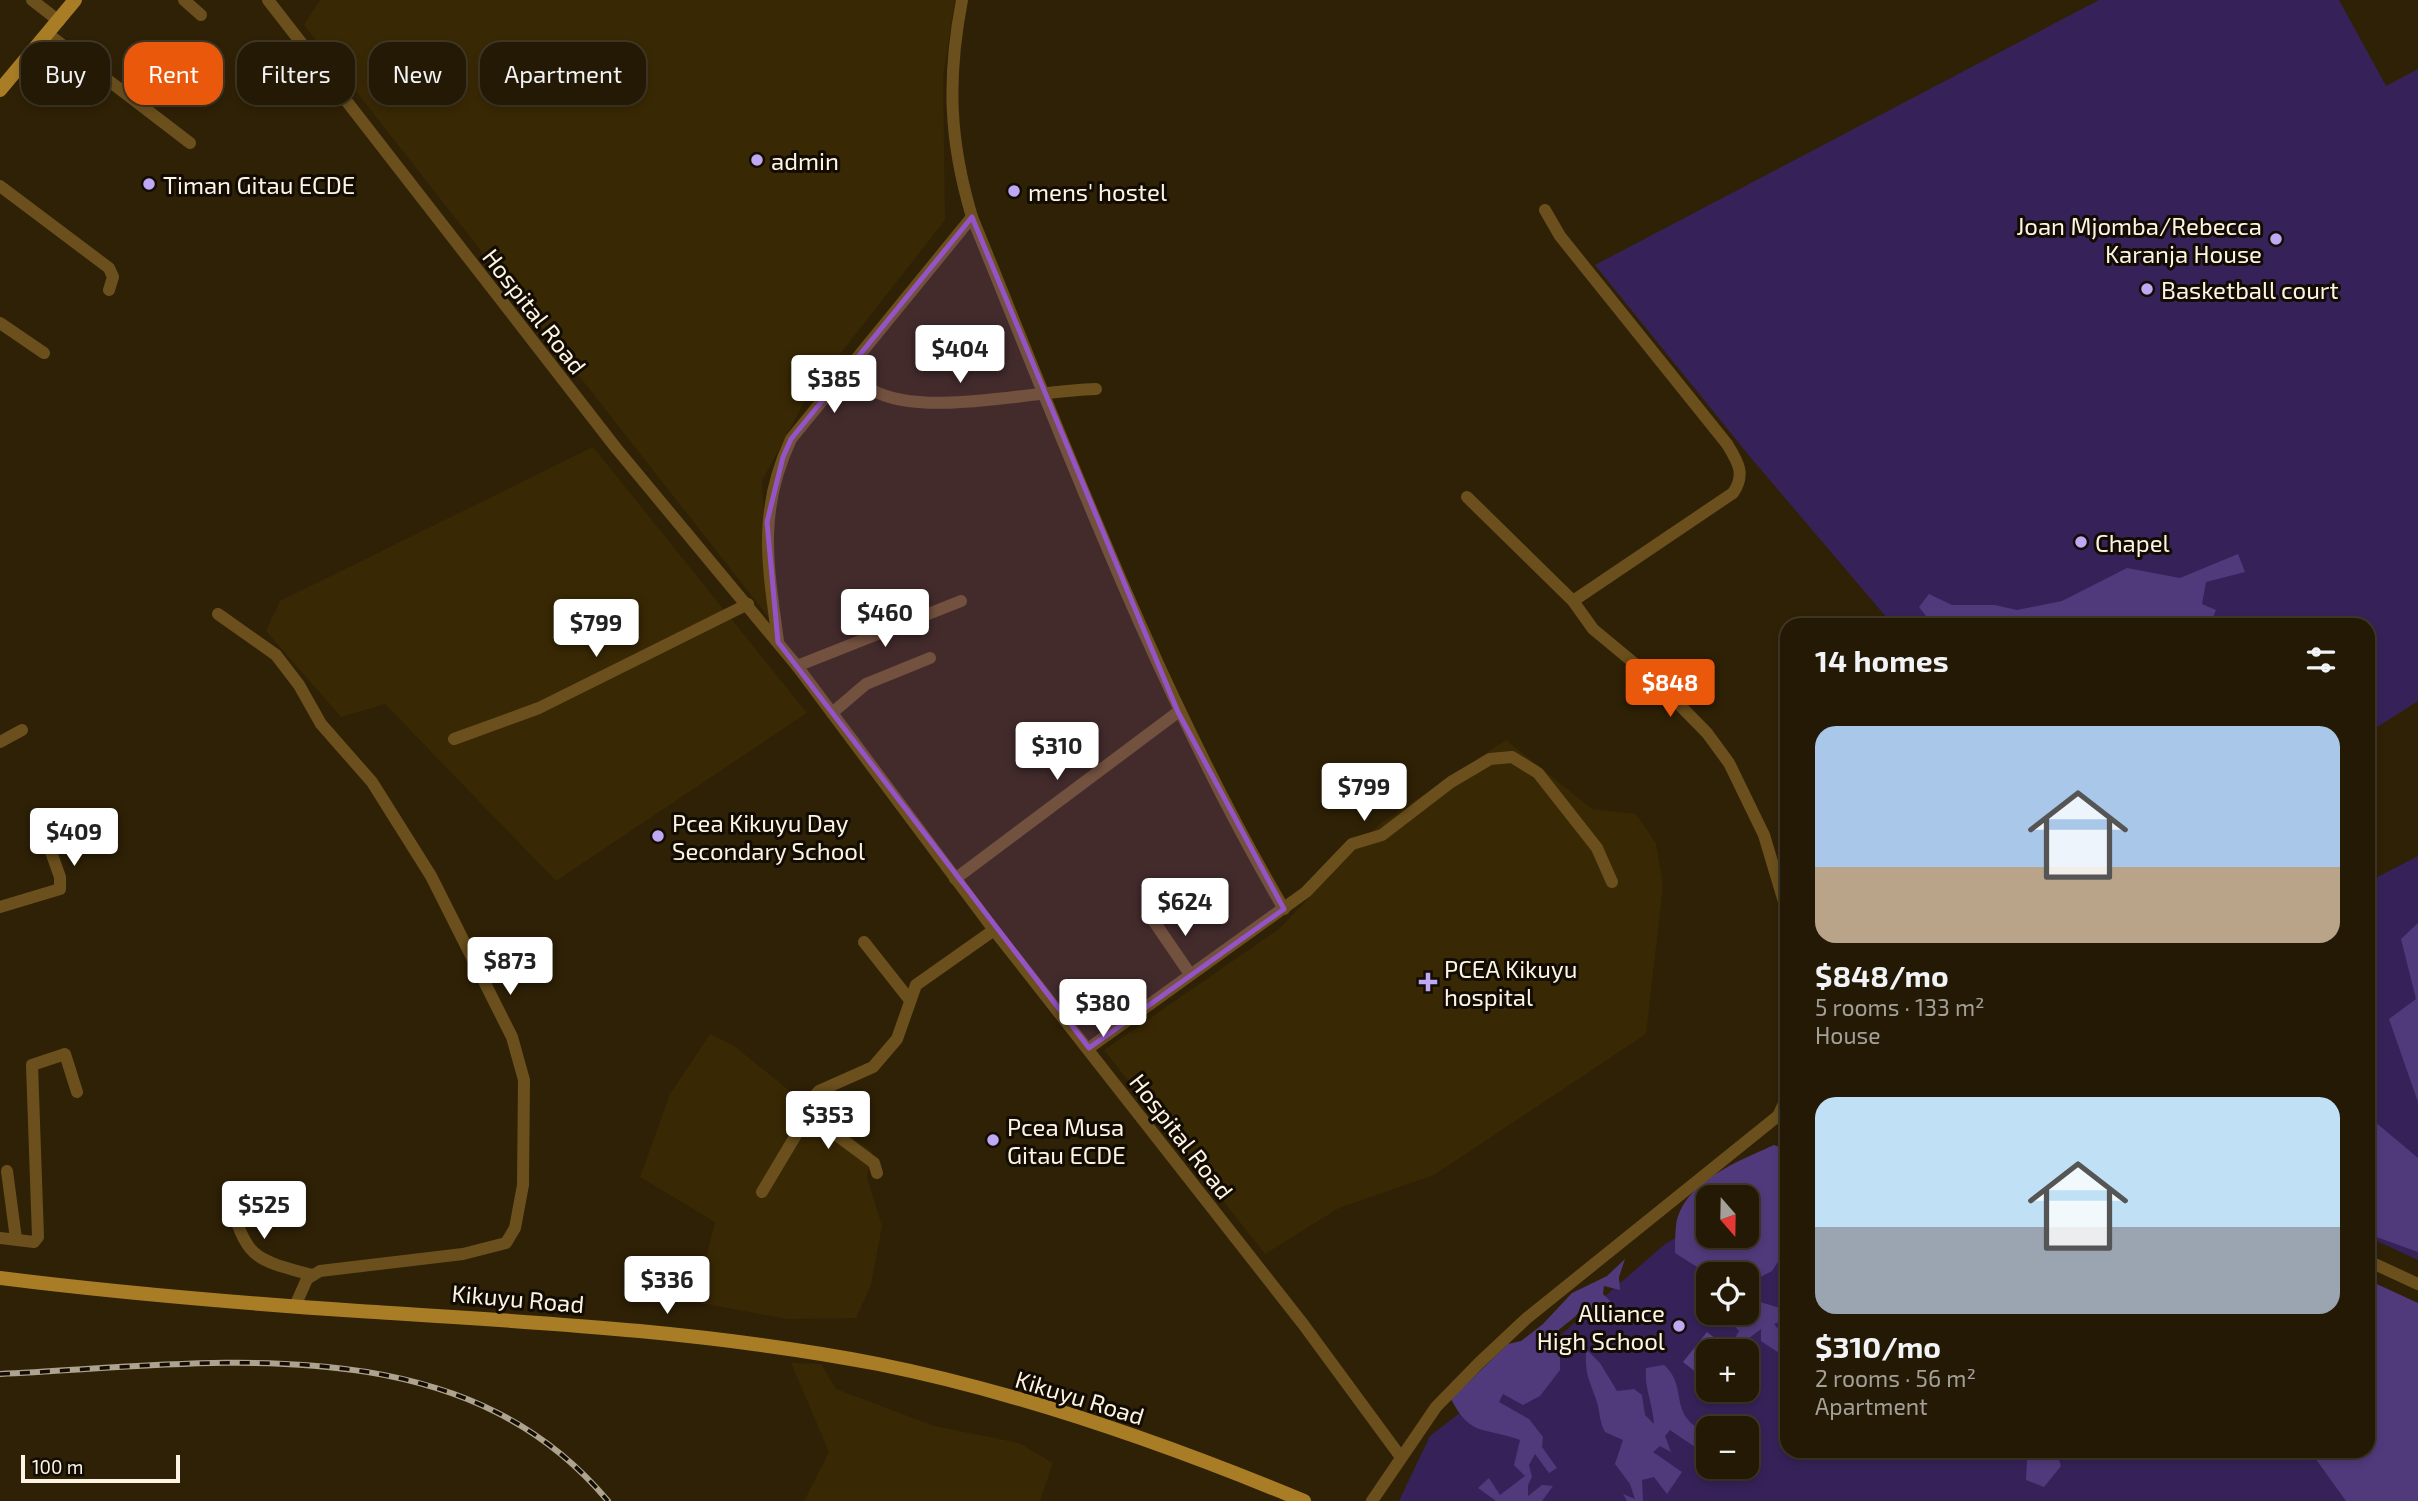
<!DOCTYPE html>
<meta charset="utf-8">
<style>
body{margin:0;font-family:"Exo 2",sans-serif;background:#2b220e;color:#f1f3f6;height:100vh;display:flex;flex-direction:column;font-size:26px;white-space:nowrap}
*{box-sizing:border-box;margin:0}
p{font-size:23px;color:#a3a09a}
.icon{flex:none;width:38px;height:38px;fill:none;stroke:currentColor;stroke-width:2;stroke-linecap:round;stroke-linejoin:round}
.map{position:relative;flex:1;overflow:hidden}
.sheet{position:absolute;left:1780px;top:618px;width:595px;height:840px;display:flex;flex-direction:column;background:#231904;border-radius:21px;box-shadow:0 4px 10px #0003,0 0 0 2px #403826}
.sheet>*{flex:none}
.hud{position:absolute;left:21px;top:42px;width:665px;height:63px;display:flex;gap:14px}
.needle{width:46px;rotate:160deg}
.tools{position:absolute;left:1696px;top:1185px;display:grid;gap:14px}
.tools a{display:grid;place-items:center;width:63px;height:63px;border-radius:14px;background:#231904;box-shadow:0 4px 10px #0003,0 0 0 2px #403826;font-size:35px}
.scale{position:absolute;left:21px;bottom:18px;width:159px;box-sizing:border-box;padding-left:7px;border:4px solid #fdf4e4;border-top:0;font-size:19px;line-height:24px;white-space:nowrap;color:#fdf4e4;-webkit-text-stroke:5px #120c03;paint-order:stroke}
.price{position:absolute;translate:-50% -60px;padding:0 16px;border-radius:7px;background:#fff;color:#222;font-size:23px;line-height:46px;filter:drop-shadow(0 2px 4px #0008)}
.price::after{content:'';position:absolute;left:50%;top:42px;width:21px;height:16px;margin-left:-10px;background:inherit;clip-path:polygon(0 0,100% 0,50% 100%)}
.price.active{background:#ea580c;color:#fff}
ul{padding:0;list-style:none}
li{display:grid;align-content:center;gap:14px;height:371px;padding:0 35px}
li span{display:grid;place-items:center;height:217px;border-radius:21px;color:#555}
li>.icon{margin-inline-start:auto}
span .icon{width:126px;height:126px;fill:#fffc;stroke-width:1}
li b{font-size:30px}
h2{display:flex;justify-content:space-between;align-items:center;height:84px;padding:0 35px;font-size:30px}
.chip{padding:0 24px;border-radius:21px;background:#231904;box-shadow:0 4px 10px #0003,0 0 0 2px #403826;font-size:24px;line-height:63px}
.chip.active{background:#ea580c;color:#fff}
.map>svg:first-child{display:block}
.built{fill:#392804}
.green{fill:#362258;fill-rule:evenodd}
.forest{fill:#513a7b;fill-rule:evenodd}
.water{fill:#584284}
.lines{fill:none;stroke-linecap:round;stroke-linejoin:round}
.minor{stroke:#6b501d;stroke-width:12}
.major{stroke:#a97d25;stroke-width:14}
.rail-casing{stroke:#aea38f;stroke-width:6}
.rail{stroke:#120c03;stroke-width:3.5;stroke-dasharray:10;stroke-linecap:butt}
.marked{fill:#9554c6;fill-opacity:0.2;stroke:#9554c6;stroke-width:5;stroke-linejoin:round}
.poi-dot{fill:#bfa9f4;stroke:#120c03;stroke-width:2.5}
.labels{text-anchor:middle;dominant-baseline:central;stroke-width:6;stroke-linejoin:round;paint-order:stroke}
.poi-label{font-size:24px;fill:#fdf4e4;stroke:#120c03;text-anchor:start}
.street-label{font-size:24px;fill:#fdf4e4;stroke:#120c03}
</style>
<div class="map">
<svg width="2418" height="1501" viewBox="0 0 2418 1501">
<rect width="100%" height="100%" fill="#2f2106"/>
<g class="built">
<polygon points="320,0 955,0 943,77 945,220 808,395 762,481 769,618 304,25"/>
<polygon points="593,447 807,713 556,881 385,704 341,717 266,631 280,601"/>
<polygon points="1506,740 1592,809 1636,814 1656,843 1663,886 1646,1034 1434,1175 1339,1208 1265,1254 1104,1050 1279,929 1381,823"/>
<polygon points="710,1034 733,1045 818,1114 872,1151 867,1177 882,1226 871,1285 856,1318 787,1319 695,1302 715,1222 640,1177 670,1094"/>
<polygon points="791,1363 821,1364 836,1389 934,1426 1019,1443 1053,1463 1040,1501 804,1501 829,1452"/>
</g>
<g class="green">
<polygon points="2099,0 2339,0 2386,86 2418,69 2418,701 2368,733 2368,625 1893,625 1751,458 1595,265"/>
<polygon points="2418,856 2418,1260 2368,1237 2368,882"/>
<path d="M 1787,1176 L 1787,1451 L 2368,1451 L 2418,1501 L 1399,1501 L 1430,1436 L 1556,1339 L 1665,1244 L 1708,1219 L 1708,1236 L 1746,1236 ZM 1708,1274 L 1746,1274 L 1746,1312 L 1708,1312 ZM 1708,1351 L 1746,1351 L 1746,1390 L 1708,1390 ZM 1708,1428 L 1746,1428 L 1746,1466 L 1708,1466 Z"/>
</g>
<g class="forest">
<polygon points="2238,554 2245,572 2206,582 2202,604 2216,610 2210,625 1933,625 1919,607 1929,594 1952,605 1995,605 2017,610 2062,601 2127,568 2180,578"/>
<polygon points="2418,923 2418,1102 2389,1019 2416,999 2401,939"/>
<polygon points="2368,1116 2418,1158 2418,1252 2368,1234"/>
<path d="M 1774,1145 L 1787,1150 L 1787,1248 L 1772,1271 L 1751,1282 L 1750,1293 L 1760,1302 L 1787,1310 L 1787,1319 L 1774,1324 L 1787,1339 L 1787,1358 L 1761,1341 L 1761,1329 L 1748,1339 L 1745,1351 L 1728,1351 L 1739,1331 L 1722,1313 L 1746,1312 L 1746,1274 L 1708,1274 L 1675,1253 C 1675,1244 1675,1235 1676,1226 C 1682,1182 1739,1161 1774,1145 ZM 1746,1197 L 1746,1236 L 1708,1236 L 1708,1197 Z"/>
<path d="M 1625,1259 L 1619,1277 L 1620,1290 L 1604,1286 L 1603,1294 L 1611,1302 L 1592,1315 L 1580,1311 C 1570,1324 1557,1327 1549,1342 L 1560,1356 L 1560,1370 L 1540,1396 L 1523,1405 L 1503,1394 L 1499,1402 L 1529,1419 L 1543,1437 L 1542,1447 L 1557,1468 L 1549,1473 L 1535,1454 L 1529,1465 L 1532,1477 L 1528,1485 L 1528,1496 L 1542,1485 L 1553,1486 L 1542,1501 L 1496,1501 L 1478,1488 L 1489,1478 L 1500,1495 L 1525,1476 L 1514,1465 L 1520,1440 C 1486,1427 1471,1438 1451,1399 L 1508,1344 L 1521,1341 L 1543,1324 L 1572,1293 L 1607,1276 Z"/>
<polygon points="2368,1280 2418,1303 2418,1501 2346,1501 2310,1451 2368,1451"/>
<path d="M 1586,1349 L 1600,1363 L 1617,1391 L 1634,1389 L 1642,1395 L 1645,1415 L 1654,1424 C 1653,1404 1644,1388 1646,1368 L 1664,1365 C 1689,1387 1667,1414 1705,1432 L 1708,1449 L 1698,1449 L 1670,1430 L 1665,1436 L 1671,1452 L 1660,1446 L 1653,1452 L 1682,1472 L 1667,1494 L 1654,1477 L 1642,1480 L 1643,1501 L 1627,1501 L 1623,1494 L 1635,1499 L 1630,1484 L 1615,1464 L 1623,1440 L 1605,1432 C 1599,1421 1600,1410 1596,1399 C 1588,1377 1585,1373 1586,1349 Z"/>
<polygon points="2018,1451 2056,1451 2061,1466 2044,1487 2026,1480 2027,1460"/>
</g>
<polygon class="water" points="1707,1332 1721,1343 1715,1351 1708,1351 1708,1360 1697,1373 1683,1362"/>
<g class="lines">
<g class="minor">
<polyline points="32,0 59,21"/>
<polyline points="184,0 201,15"/>
<polyline points="268,0 616,448 797,666 994,930 1303,1324 1400,1456"/>
<path d="M 962,0 C 947,79 949,140 972,217 C 1068,451 1156,690 1284,909"/>
<polyline points="48,34 190,143"/>
<polyline points="0,186 109,268 113,277 109,290"/>
<polyline points="0,323 44,353"/>
<path d="M 872,390 C 924,419 1035,390 1096,389"/>
<path d="M 1467,497 L 1573,601 L 1733,493 C 1746,474 1738,462 1727,444 L 1560,236 L 1545,210"/>
<polyline points="1573,601 1593,629 1658,683 1707,733 1729,763 1764,835 1787,912"/>
<polyline points="218,614 276,655 299,685 321,724 372,782 431,876 512,1037 524,1080 523,1185 515,1228 506,1243 463,1254 320,1271 307,1279 295,1306"/>
<path d="M 778,641 C 768,565 757,512 791,439 L 972,217"/>
<polyline points="797,666 961,601"/>
<polyline points="832,713 866,684 930,658"/>
<polyline points="454,739 539,708 748,604"/>
<polyline points="0,742 22,730"/>
<polyline points="955,879 1178,712"/>
<polyline points="0,907 60,889 60,877 50,849"/>
<polyline points="1153,920 1190,974"/>
<polyline points="864,942 909,999"/>
<polyline points="1089,1048 1306,892 1352,844 1382,835 1451,782 1490,759 1512,757 1538,773 1597,848 1612,882"/>
<polyline points="804,1111 874,1163 877,1173"/>
<polyline points="1778,1116 1787,1097"/>
<polyline points="7,1171 16,1239"/>
<polyline points="762,1192 796,1135 807,1105 819,1091 873,1067 897,1039 916,985 994,930"/>
<path d="M 228,1196 C 248,1258 249,1258 312,1275"/>
<polyline points="0,1238 34,1242 38,1237 32,1065 65,1054 77,1092"/>
<polyline points="2368,1261 2418,1284"/>
<polyline points="1372,1501 1436,1407 1479,1363 1527,1318 1778,1116 1787,1115"/>
</g>
<g class="major">
<polyline points="0,90 75,0"/>
<path d="M 0,1278 C 119,1293 239,1303 359,1311 C 533,1322 707,1331 878,1364 C 1023,1393 1167,1444 1304,1501"/>
</g>
<g class="rail-casing">
<path id="rail" d="M 0,1374 C 207,1365 458,1321 608,1501"/>
</g>
<use href="#rail" class="rail"/>
</g>
<path class="marked" d="M 972,217 L 1178,712 L 1284,909 L 1089,1048 L 778,642 L 767,522 L 783,457 L 791,439 Z"/>
<g class="poi-dot">
<circle cx="757" cy="160" r="7"/>
<circle cx="149" cy="184" r="7"/>
<circle cx="1014" cy="191" r="7"/>
<circle cx="2276" cy="239" r="7"/>
<circle cx="2147" cy="289" r="7"/>
<circle cx="2081" cy="542" r="7"/>
<circle cx="658" cy="836" r="7"/>
<path d="M1424.5 971.5h7v7h7v7h-7v7h-7v-7h-7v-7h7z"/>
<circle cx="993" cy="1140" r="7"/>
<circle cx="1679" cy="1326" r="7"/>
</g>
<g class="labels">
<g class="poi-label">
<text x="771" y="160">admin</text>
<text x="163" y="184">Timan Gitau ECDE</text>
<text x="1028" y="191">mens' hostel</text>
<text x="2262" y="225" text-anchor="end">Joan Mjomba/Rebecca<tspan x="2262" dy="28">Karanja House</tspan></text>
<text x="2161" y="289">Basketball court</text>
<text x="2095" y="542">Chapel</text>
<text x="672" y="822">Pcea Kikuyu Day<tspan x="672" dy="28">Secondary School</tspan></text>
<text x="1444" y="968">PCEA Kikuyu<tspan x="1444" dy="28">hospital</tspan></text>
<text x="1007" y="1126">Pcea Musa<tspan x="1007" dy="28">Gitau ECDE</tspan></text>
<text x="1665" y="1312" text-anchor="end">Alliance<tspan x="1665" dy="28">High School</tspan></text>
</g>
<g class="street-label">
<text transform="translate(535 311) rotate(52)">Hospital Road</text>
<text transform="translate(1182 1136) rotate(52)">Hospital Road</text>
<text transform="translate(518 1298) rotate(5)">Kikuyu Road</text>
<text transform="translate(1080 1397) rotate(17)">Kikuyu Road</text>
</g>
</g>
</svg>
<div class="tools">
<a><svg class="needle" viewBox="-14 -14 28 28"><path d="M0-13l5 13h-10z" fill="#e53935"/><path d="M0 13l5-13h-10z" fill="#a3a09a"/></svg></a>
<a><svg class="icon" aria-label="locate" viewBox="0 0 24 24"><circle cx="12" cy="12" r="6"/><path d="M12 2v4M12 18v4M2 12h4M18 12h4"/></svg></a>
<a>+</a>
<a>−</a>
</div>
<div class="scale">100 m</div>
<b class="price" style="left:960px;top:385px">$404</b>
<b class="price" style="left:834px;top:415px">$385</b>
<b class="price" style="left:885px;top:649px">$460</b>
<b class="price" style="left:596px;top:659px">$799</b>
<b class="price active" style="left:1670px;top:719px">$848</b>
<b class="price" style="left:1057px;top:782px">$310</b>
<b class="price" style="left:1364px;top:823px">$799</b>
<b class="price" style="left:74px;top:868px">$409</b>
<b class="price" style="left:1185px;top:938px">$624</b>
<b class="price" style="left:510px;top:997px">$873</b>
<b class="price" style="left:1103px;top:1039px">$380</b>
<b class="price" style="left:828px;top:1151px">$353</b>
<b class="price" style="left:264px;top:1241px">$525</b>
<b class="price" style="left:667px;top:1316px">$336</b>
<div class="hud">
<a class="chip">Buy</a>
<a class="chip active">Rent</a>
<a class="chip">Filters</a>
<a class="chip">New</a>
<a class="chip">Apartment</a>
</div>
<section class="sheet">
<h2>14 homes<svg class="icon" aria-label="filters" viewBox="0 0 24 24"><path d="M4 7h16M4 17h16"/><circle cx="9" cy="7" r="2"/><circle cx="15" cy="17" r="2"/></svg></h2>
<ul>
<li><span style="background:linear-gradient(#a9c7e8 65%,#b9a48a 0)"><svg class="icon" aria-label="home" viewBox="0 0 24 24"><path d="M3 11l9-7 9 7M6 9v11h12V9"/></svg></span><div><b>$848/mo</b><p>5 rooms · 133 m²</p><p>House</p></div></li>
<li><span style="background:linear-gradient(#bfe0f5 60%,#9aa5b1 0)"><svg class="icon" aria-label="home" viewBox="0 0 24 24"><path d="M3 11l9-7 9 7M6 9v11h12V9"/></svg></span><div><b>$310/mo</b><p>2 rooms · 56 m²</p><p>Apartment</p></div></li>
</ul>
</section>
</div>
